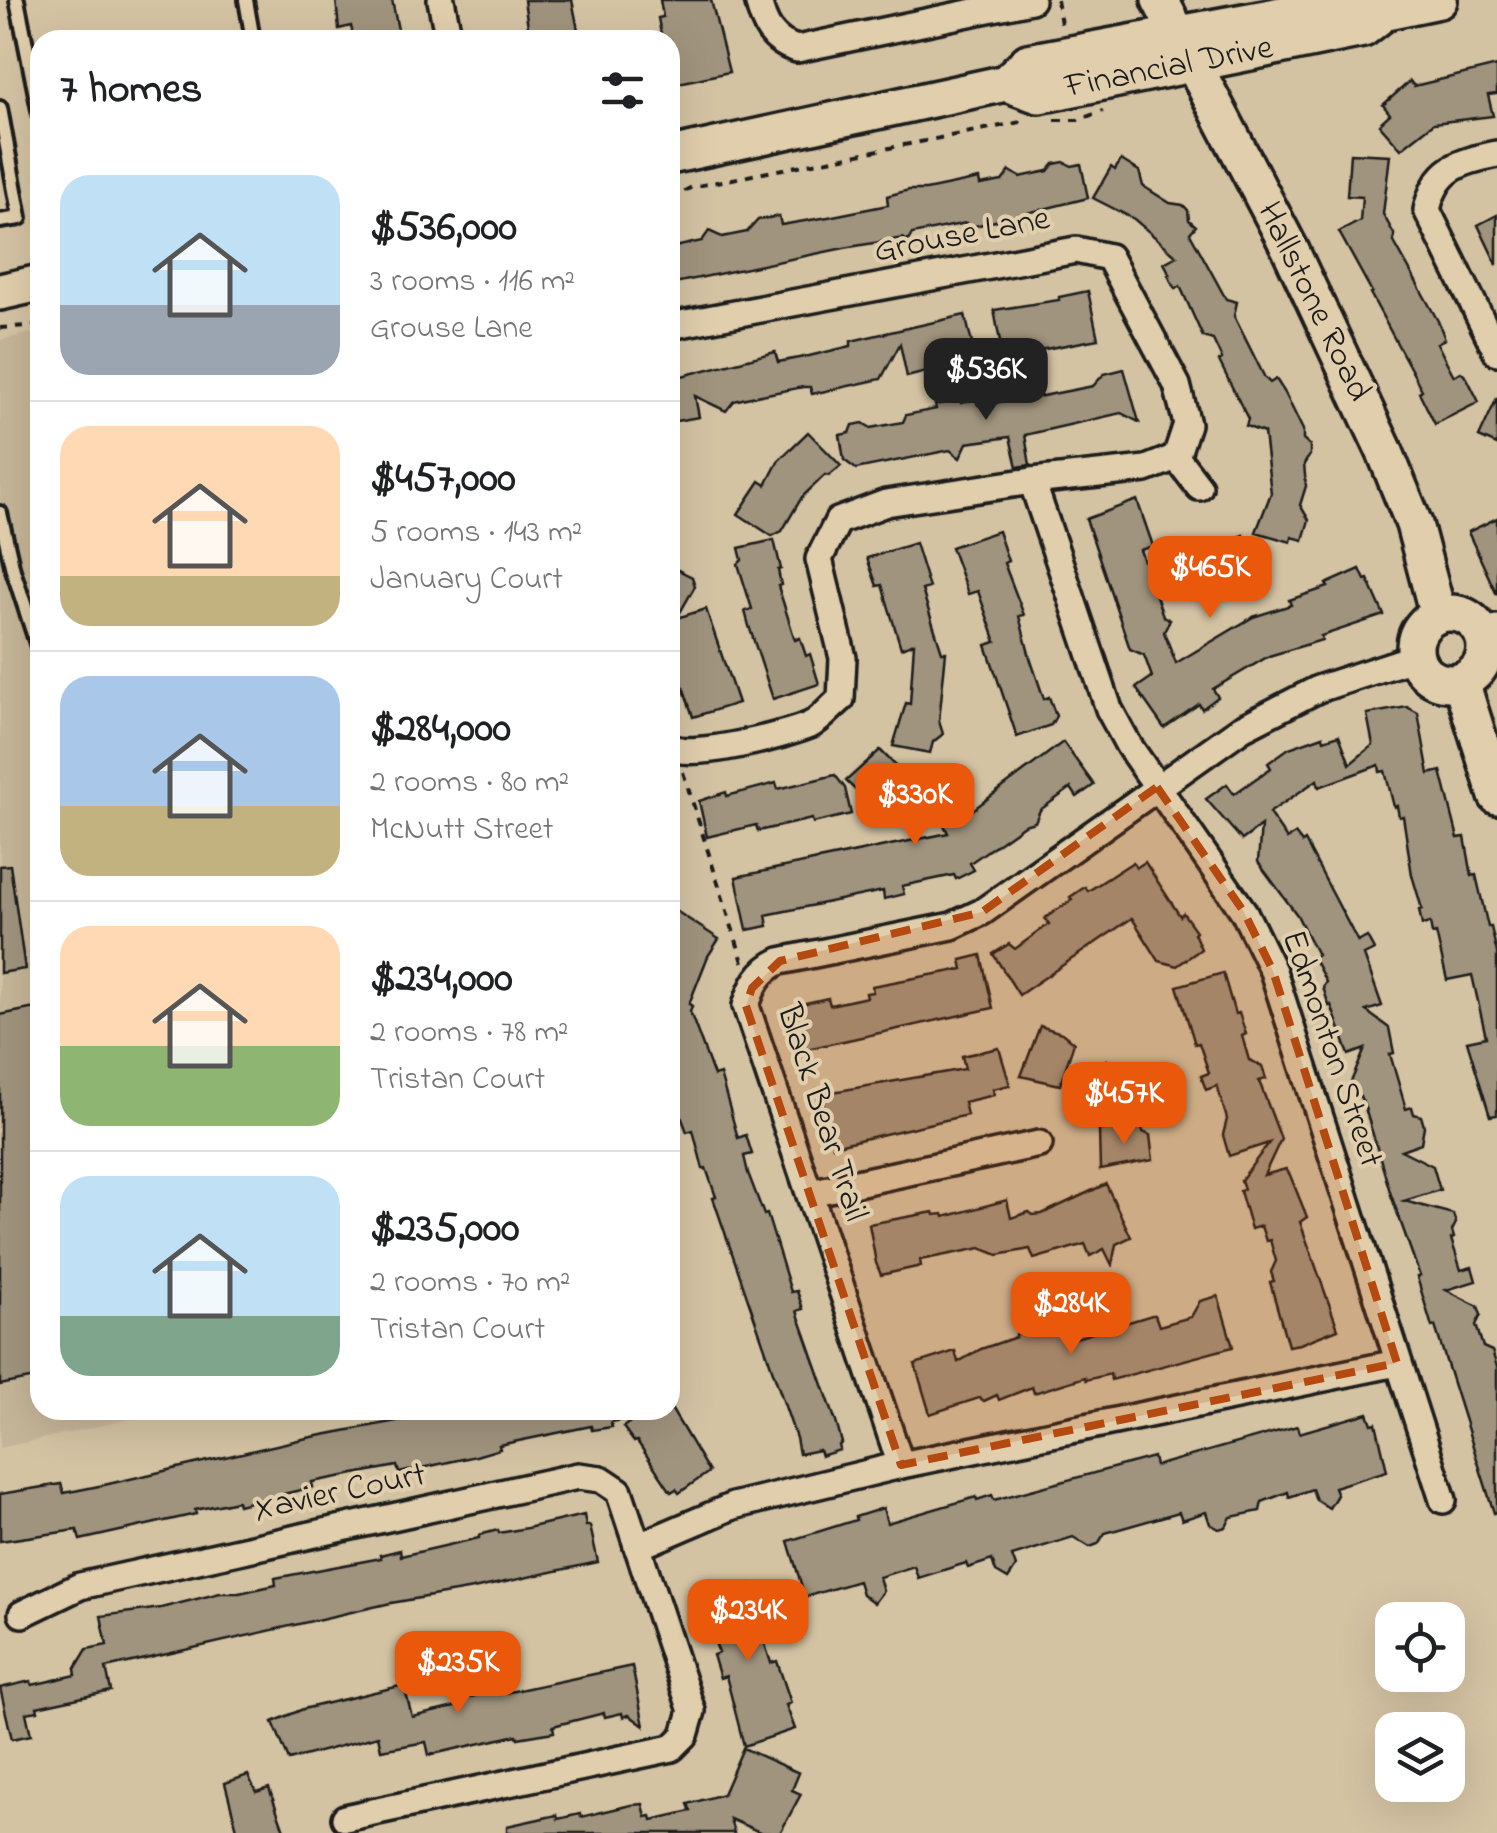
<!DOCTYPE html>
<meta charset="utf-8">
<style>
body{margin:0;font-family:"Indie Flower",sans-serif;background:#f2f2f2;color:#202124;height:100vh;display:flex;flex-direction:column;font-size:38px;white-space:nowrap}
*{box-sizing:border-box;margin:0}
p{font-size:32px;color:#757577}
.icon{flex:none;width:55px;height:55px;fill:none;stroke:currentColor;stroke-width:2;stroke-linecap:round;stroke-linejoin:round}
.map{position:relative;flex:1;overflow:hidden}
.drawer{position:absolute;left:30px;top:30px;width:650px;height:1390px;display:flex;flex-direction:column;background:#fff;border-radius:30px;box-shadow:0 10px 40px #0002}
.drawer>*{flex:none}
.buttons{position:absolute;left:1375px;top:1602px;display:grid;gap:20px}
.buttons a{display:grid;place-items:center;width:90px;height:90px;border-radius:20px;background:#fff;box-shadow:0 10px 40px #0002;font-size:50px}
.price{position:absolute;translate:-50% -85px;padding:0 22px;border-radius:20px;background:#ea580c;color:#fff;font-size:32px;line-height:65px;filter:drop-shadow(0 2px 5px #0008)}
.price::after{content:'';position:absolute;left:50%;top:60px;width:30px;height:22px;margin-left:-15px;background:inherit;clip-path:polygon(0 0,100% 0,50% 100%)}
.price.active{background:#222;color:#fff}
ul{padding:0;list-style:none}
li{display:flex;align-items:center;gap:30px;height:250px;padding:0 30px}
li+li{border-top:2px solid #e0e0e0}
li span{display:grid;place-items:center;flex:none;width:280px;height:200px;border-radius:30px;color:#555}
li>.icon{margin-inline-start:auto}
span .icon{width:120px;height:120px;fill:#fffc;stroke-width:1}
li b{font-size:42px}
h2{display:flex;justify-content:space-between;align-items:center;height:120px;padding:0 30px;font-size:42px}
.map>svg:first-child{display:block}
.built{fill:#c5b598}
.building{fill:#a1947e;stroke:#1c1c1c;stroke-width:2.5}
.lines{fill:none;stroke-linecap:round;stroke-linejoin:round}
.lane-casing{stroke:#1c1c1c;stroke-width:20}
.street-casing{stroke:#1c1c1c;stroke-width:32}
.secondary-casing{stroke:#1c1c1c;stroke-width:42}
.path{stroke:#1c1c1c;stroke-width:4;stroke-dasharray:8 8;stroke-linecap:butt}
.lane{stroke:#e0ceac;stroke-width:12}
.street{stroke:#e0ceac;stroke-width:25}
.secondary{stroke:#e0ceac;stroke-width:35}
.marked{fill:#b54a10;fill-opacity:0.2;stroke:#b54a10;stroke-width:8;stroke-dasharray:20 12;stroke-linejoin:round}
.labels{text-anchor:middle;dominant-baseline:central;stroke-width:8;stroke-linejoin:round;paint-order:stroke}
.street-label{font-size:35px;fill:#1c1c1c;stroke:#e0ceac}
</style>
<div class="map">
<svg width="1497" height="1833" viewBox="0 0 1497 1833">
<rect width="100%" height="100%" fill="#d4c3a3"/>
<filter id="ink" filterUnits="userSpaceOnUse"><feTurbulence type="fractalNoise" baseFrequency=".01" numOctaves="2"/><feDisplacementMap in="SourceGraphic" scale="20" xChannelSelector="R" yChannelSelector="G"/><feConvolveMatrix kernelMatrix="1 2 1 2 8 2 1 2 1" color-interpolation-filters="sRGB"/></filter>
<g filter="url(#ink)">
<polygon class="built" points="40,331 40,1410 172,1410 0,1448 0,340"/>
<g class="building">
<polygon points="336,0 392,0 400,40 354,40 351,26 339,29"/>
<polygon points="524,0 572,0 580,40 530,40"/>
<polygon points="660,0 711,0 729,72 670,85 670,40 663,40 661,34 658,18 663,17"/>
<polygon points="1497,66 1497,94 1488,95 1493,116 1434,123 1401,149 1379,124 1390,114 1383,105 1410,81 1414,86"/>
<polygon points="1350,153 1390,155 1383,214 1394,234 1394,242 1438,321 1445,339 1437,343 1445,359 1454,376 1461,372 1467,378 1479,402 1435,424 1419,392 1422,390 1370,293 1372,292 1339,232 1360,221 1362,197 1347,196"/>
<polygon points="1121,160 1139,171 1143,186 1170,203 1183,205 1188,210 1189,220 1196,226 1190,233 1226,299 1237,302 1234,316 1265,378 1270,383 1276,379 1285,393 1303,430 1303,440 1310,446 1310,455 1304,464 1306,486 1300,505 1309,520 1303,540 1292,537 1291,542 1256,532 1271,493 1264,433 1246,426 1248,419 1219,361 1222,359 1213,340 1203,337 1180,286 1175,289 1168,275 1170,274 1164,263 1177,256 1134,219 1093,198 1111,167 1115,170"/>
<polygon points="1064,162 1072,166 1081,164 1088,198 967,228 966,223 912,234 908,241 903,238 844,248 670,284 670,248 702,241 709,231 722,237 747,232 758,220 779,216 781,225 828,217 888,205 887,196 909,190 926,190 979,179 980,185 1002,181 1010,171 1020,177 1048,171 1054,164"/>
<polygon points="1497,215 1497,265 1478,225"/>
<polygon points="1088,291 1098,339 1003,357 994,310 1059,300 1059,297"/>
<polygon points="965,315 976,359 907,377 900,344 881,379 812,394 810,387 803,387 746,398 734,401 726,411 695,396 699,417 670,422 670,379 775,352 778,362 809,356 851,346 851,341"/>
<polygon points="1124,369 1139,422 1121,413 1025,435 1030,465 1017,467 1010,437 967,443 960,458 950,450 856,469 844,460 840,435 850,433 853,425 863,423 871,428 903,422 906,415 936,409 935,405 960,400 961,403 976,399 978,405 988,405 1031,394 1032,398 1093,386 1104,374"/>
<polygon points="1497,398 1497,445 1479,437"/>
<polygon points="808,432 841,466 829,476 825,475 802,497 782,531 772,536 738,514 760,481 766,485 779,460"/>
<polygon points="1137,500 1153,546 1140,550 1163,616 1170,620 1164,632 1176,663 1253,617 1291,605 1289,600 1328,587 1326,584 1360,569 1365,580 1368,579 1384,615 1321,636 1322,640 1269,656 1213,689 1218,697 1202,709 1199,704 1164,728 1136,688 1152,677 1144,655 1130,649 1086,519"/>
<polygon points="1497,518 1497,595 1468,532"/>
<polygon points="998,531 1008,561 1004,563 1024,615 1019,616 1031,661 1044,699 1049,697 1056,716 1051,725 1017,737 986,645 996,642 978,591 968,594 951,547"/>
<polygon points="1243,535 1258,566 1248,571 1243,584 1231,579 1216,586 1204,562 1211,559 1207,552"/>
<polygon points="774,540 781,569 778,570 781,585 778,586 795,640 800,638 806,656 810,654 819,684 773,699 749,626 745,611 752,609 738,564 742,560 739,548"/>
<polygon points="915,543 929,588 922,590 942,652 946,652 939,721 943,734 933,742 930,753 893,746 906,703 910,704 914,643 901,648 882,585 877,586 867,558"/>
<polygon points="670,566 692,577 695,586 677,618 706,609 738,703 693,717 670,646"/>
<polygon points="1407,707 1418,713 1429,774 1441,771 1458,838 1465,837 1472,876 1476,875 1488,927 1491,927 1497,953 1497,1115 1490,1116 1467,1041 1486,1037 1472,975 1447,980 1436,933 1432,934 1430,923 1422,925 1419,910 1422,909 1412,875 1403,816 1399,817 1397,806 1394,807 1385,771 1380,772 1379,765 1319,787 1317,780 1269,813 1287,839 1295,834 1302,843 1305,841 1358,942 1367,937 1374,950 1364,955 1382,1006 1366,1011 1389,1028 1394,1053 1390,1054 1406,1109 1412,1107 1414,1114 1421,1116 1424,1126 1421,1143 1401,1150 1433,1166 1440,1190 1404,1201 1453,1214 1456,1223 1452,1231 1454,1238 1451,1239 1461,1270 1472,1267 1476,1281 1446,1290 1478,1306 1481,1315 1476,1325 1483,1347 1492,1351 1497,1367 1497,1512 1494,1513 1435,1326 1432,1327 1417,1277 1420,1276 1391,1195 1365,1108 1360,1096 1354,1098 1350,1084 1365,1049 1349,1055 1331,1005 1329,1006 1323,987 1326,982 1313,957 1317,955 1297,915 1258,862 1261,826 1242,840 1206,799 1227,784 1234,794 1271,768 1268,763 1289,748 1323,736 1324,740 1339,735 1350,764 1373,745 1367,714"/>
<polygon points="1063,742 1094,785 1077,797 1071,788 1040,810 1035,822 1024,825 970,863 974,870 956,879 954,875 902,886 904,894 884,899 883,891 766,915 768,926 747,930 736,877 948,833 944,825 966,815"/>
<polygon points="880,750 905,775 889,801 879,799 872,806 846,781"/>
<polygon points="835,775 845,788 851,814 813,823 812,819 758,831 756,825 707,837 699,801 726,792 727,796 776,783 778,789"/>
<polygon points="1133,862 1136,868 1145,862 1180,916 1183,913 1196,931 1194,933 1201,949 1177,966 1159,961 1132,918 1019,995 993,954 1009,944 1015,949 1049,924 1045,918 1072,900 1070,897 1085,887 1088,891"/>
<polygon points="10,865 25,969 0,973 0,866"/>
<polygon points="670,907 719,939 708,956 689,1004 692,1006 690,1012 714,1076 720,1074 738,1138 746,1135 752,1154 744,1156 748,1173 764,1215 767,1214 791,1292 797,1291 803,1309 797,1311 836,1422 842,1443 839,1445 840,1450 821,1456 819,1450 799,1454 796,1438 713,1198 716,1197 706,1168 703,1169 693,1130 687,1132 670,1087"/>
<polygon points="981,955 993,1008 798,1051 788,1007 828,998 830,1005 867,997 866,993 873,992 872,986 963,969 961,960"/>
<polygon points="1223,973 1235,1014 1239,1013 1246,1034 1242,1036 1249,1060 1262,1066 1266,1079 1259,1081 1281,1139 1264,1175 1286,1169 1290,1175 1307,1217 1300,1222 1338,1329 1300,1344 1288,1346 1270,1282 1274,1281 1271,1272 1276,1261 1270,1240 1266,1241 1261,1226 1251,1229 1240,1191 1244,1189 1241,1180 1269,1143 1229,1156 1223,1135 1227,1119 1217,1086 1206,1090 1201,1076 1209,1073 1199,1043 1195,1044 1177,986"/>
<polygon points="40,1007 40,1377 0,1385 0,1015"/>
<polygon points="1040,1026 1062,1033 1074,1043 1060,1085 1021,1076"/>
<polygon points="999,1048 1010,1085 993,1089 994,1095 964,1102 967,1115 833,1146 830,1135 824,1136 821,1122 825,1121 825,1110 821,1094 965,1069 962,1056"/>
<polygon points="1107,1060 1124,1088 1113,1094 1117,1101 1093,1116 1084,1102 1078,1106 1066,1087"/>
<polygon points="1141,1124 1143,1132 1150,1135 1153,1160 1100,1170 1099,1130"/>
<polygon points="1106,1184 1131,1237 1116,1244 1112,1265 1104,1249 1090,1256 1085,1244 1034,1259 1030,1249 998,1255 981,1248 920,1260 921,1266 881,1275 876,1263 869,1224 934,1212 935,1215 943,1214 944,1217 1007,1200 1011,1218 1029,1212 1033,1215 1042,1214"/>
<polygon points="1218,1296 1233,1347 1111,1380 1110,1374 1086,1380 1085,1377 1034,1393 1032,1387 999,1400 997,1395 984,1401 979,1398 930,1414 915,1364 955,1351 958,1362 981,1349 1016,1337 1016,1334 1060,1323 1066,1341 1152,1315 1155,1315 1159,1326 1191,1317 1200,1301"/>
<polygon points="427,1410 634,1410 634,1418 611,1422 612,1427 592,1430 591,1426 499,1445 500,1449 476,1456 399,1473 397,1466 312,1482 313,1487 238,1505 237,1501 195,1510 196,1514 80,1540 77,1530 0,1541 0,1494 61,1484 64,1493 104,1485 307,1438 428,1415"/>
<polygon points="647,1410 672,1410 709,1472 679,1493 676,1489 671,1492 637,1441 634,1442 623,1427"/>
<polygon points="1368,1413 1372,1424 1376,1423 1387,1471 1334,1487 1337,1495 1329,1508 1316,1500 1312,1489 1289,1497 1288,1492 1262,1502 1260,1511 1231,1517 1226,1527 1219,1529 1210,1524 1206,1512 1182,1520 1179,1512 1105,1533 1098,1544 1090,1547 1073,1537 1012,1556 1016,1567 1008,1579 996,1572 992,1560 968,1568 966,1563 918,1578 914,1566 879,1577 883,1591 874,1603 862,1594 858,1581 805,1597 788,1541 856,1520 855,1517 883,1508 887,1523 976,1497 977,1500 992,1495 994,1500 1153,1457 1155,1466 1297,1426 1299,1433"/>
<polygon points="584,1515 586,1526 590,1526 598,1562 473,1589 391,1603 106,1668 111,1691 37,1707 38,1711 26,1713 31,1735 12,1739 0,1688 31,1681 32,1685 76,1675 75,1669 87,1649 107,1645 101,1616 161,1608 220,1593 239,1593 276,1585 275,1578 381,1558 380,1555 400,1550 401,1556 479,1538 479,1535 498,1530 499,1533 527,1528"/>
<polygon points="750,1583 766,1627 760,1629 771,1663 777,1661 791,1703 786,1705 795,1729 744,1746 726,1676 720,1678 713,1655 719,1653 707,1622 700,1614 696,1603"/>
<polygon points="632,1666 644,1726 629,1715 623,1717 622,1713 605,1717 604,1713 553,1726 554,1732 518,1738 517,1735 429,1755 426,1742 381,1750 378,1736 289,1760 273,1722 303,1709 404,1685 412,1717 463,1705 462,1699 499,1690 500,1694"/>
<polygon points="743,1748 799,1773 792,1790 801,1794 780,1833 762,1833 730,1819 734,1833 507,1833 507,1826 557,1815 558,1819 580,1814 581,1817 631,1805 643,1804 646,1817 651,1816 652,1820 691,1811 688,1804 723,1794"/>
<polygon points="248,1775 256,1792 269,1788 285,1833 238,1833 225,1783"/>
</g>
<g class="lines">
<g class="lane-casing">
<g id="lane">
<polyline points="17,0 40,115"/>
<polyline points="246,0 253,40"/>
<polyline points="0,108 20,218 0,221"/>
<polyline points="0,513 13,570 40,653"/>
</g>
</g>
<g class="street-casing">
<g id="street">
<polyline points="441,0 449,40"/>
<path d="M 758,0 C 763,24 772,42 797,49 L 1031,0"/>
<path d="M 1497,154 C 1459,162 1436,168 1427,210 L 1497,352"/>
<path d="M 670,326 L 1076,250 L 1109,257 L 1177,385 L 1187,424 L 1176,457 L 1146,469 L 1032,481 L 886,503 L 838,521 L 819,559 L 843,658 L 841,699 C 831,707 821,720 810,725 C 785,735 691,760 670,747"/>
<polyline points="1176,457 1199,487"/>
<polyline points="1032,481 1109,709 1129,746 1244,912 1273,971 1443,1500"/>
<polyline points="1483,635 1497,628"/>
<polyline points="810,1193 1039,1144"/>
<path d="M 901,1465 L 746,1006 C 752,986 760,970 780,961 L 952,926 L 982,912 L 1242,728 L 1318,689 L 1416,657"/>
<polyline points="637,1547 733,1506 901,1465 1397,1363"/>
<polyline points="22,1614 80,1586 578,1476 601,1479 619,1491 692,1711 685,1735 672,1748 345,1818"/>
</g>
</g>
<g class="secondary-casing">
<g id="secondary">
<polyline points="1160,0 1290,249 1385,452 1414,524 1438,615"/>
<polyline points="1006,83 1028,62 1357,1 1386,11"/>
<polyline points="670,156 1006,83 1039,95 1363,29 1386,11 1439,0"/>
<polyline points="0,292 40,283"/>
<circle cx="1450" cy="648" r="35"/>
<polyline points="1461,682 1497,796"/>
</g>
</g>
<g class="path">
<polyline points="1057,0 1062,30"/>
<polyline points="1055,120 1078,120 1103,111"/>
<polyline points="670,199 692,187 1026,121"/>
<polyline points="0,328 40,325"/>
<polyline points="683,772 743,962"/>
</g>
<use href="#lane" class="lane"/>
<use href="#street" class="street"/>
<use href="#secondary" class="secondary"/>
</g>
</g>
<path class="marked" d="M 1157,787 L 1244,912 L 1273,971 L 1397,1363 L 901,1465 L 746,1006 L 752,988 L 780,961 L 982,912 Z"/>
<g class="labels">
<g class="street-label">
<text transform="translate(1169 68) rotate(-11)">Financial Drive</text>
<text transform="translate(962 236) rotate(-11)">Grouse Lane</text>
<text transform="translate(1313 302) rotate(64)">Hallstone Road</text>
<text transform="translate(1331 1049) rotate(71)">Edmonton Street</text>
<text transform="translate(821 1113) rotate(72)">Black Bear Trail</text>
<text transform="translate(340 1493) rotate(-12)">Xavier Court</text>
</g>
</g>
</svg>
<div class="buttons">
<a><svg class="icon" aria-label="locate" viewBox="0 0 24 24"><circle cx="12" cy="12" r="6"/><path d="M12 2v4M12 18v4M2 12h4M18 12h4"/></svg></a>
<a><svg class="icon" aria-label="layers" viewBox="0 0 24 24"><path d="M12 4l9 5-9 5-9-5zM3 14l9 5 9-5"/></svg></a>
</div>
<b class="price active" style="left:986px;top:423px">$536K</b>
<b class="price" style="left:1210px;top:621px">$465K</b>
<b class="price" style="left:915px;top:848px">$330K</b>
<b class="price" style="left:1124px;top:1147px">$457K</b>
<b class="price" style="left:1071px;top:1357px">$284K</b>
<b class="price" style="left:748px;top:1664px">$234K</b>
<b class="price" style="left:458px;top:1716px">$235K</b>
<section class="drawer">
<h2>7 homes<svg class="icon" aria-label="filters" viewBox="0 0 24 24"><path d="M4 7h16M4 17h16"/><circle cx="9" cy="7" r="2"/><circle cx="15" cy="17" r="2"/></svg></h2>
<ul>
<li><span style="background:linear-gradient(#bfe0f5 65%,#9aa5b1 0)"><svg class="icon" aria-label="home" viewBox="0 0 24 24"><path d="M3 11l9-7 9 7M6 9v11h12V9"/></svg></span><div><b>$536,000</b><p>3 rooms · 116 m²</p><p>Grouse Lane</p></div></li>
<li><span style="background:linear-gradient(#ffd9b3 75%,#c2b280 0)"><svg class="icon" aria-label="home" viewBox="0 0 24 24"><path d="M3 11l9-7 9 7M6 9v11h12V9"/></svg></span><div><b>$457,000</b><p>5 rooms · 143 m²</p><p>January Court</p></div></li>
<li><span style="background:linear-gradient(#a9c7e8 65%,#c2b280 0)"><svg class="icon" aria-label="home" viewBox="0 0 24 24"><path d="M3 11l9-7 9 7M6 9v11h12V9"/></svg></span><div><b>$284,000</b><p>2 rooms · 80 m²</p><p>McNutt Street</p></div></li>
<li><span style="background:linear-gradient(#ffd9b3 60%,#8fb573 0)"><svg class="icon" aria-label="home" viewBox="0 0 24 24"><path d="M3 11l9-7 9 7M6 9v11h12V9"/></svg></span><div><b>$234,000</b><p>2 rooms · 78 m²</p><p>Tristan Court</p></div></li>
<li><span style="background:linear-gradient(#bfe0f5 70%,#7fa58c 0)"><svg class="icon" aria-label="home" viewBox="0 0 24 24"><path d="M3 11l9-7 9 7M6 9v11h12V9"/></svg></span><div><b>$235,000</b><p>2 rooms · 70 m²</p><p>Tristan Court</p></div></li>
</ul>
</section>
</div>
